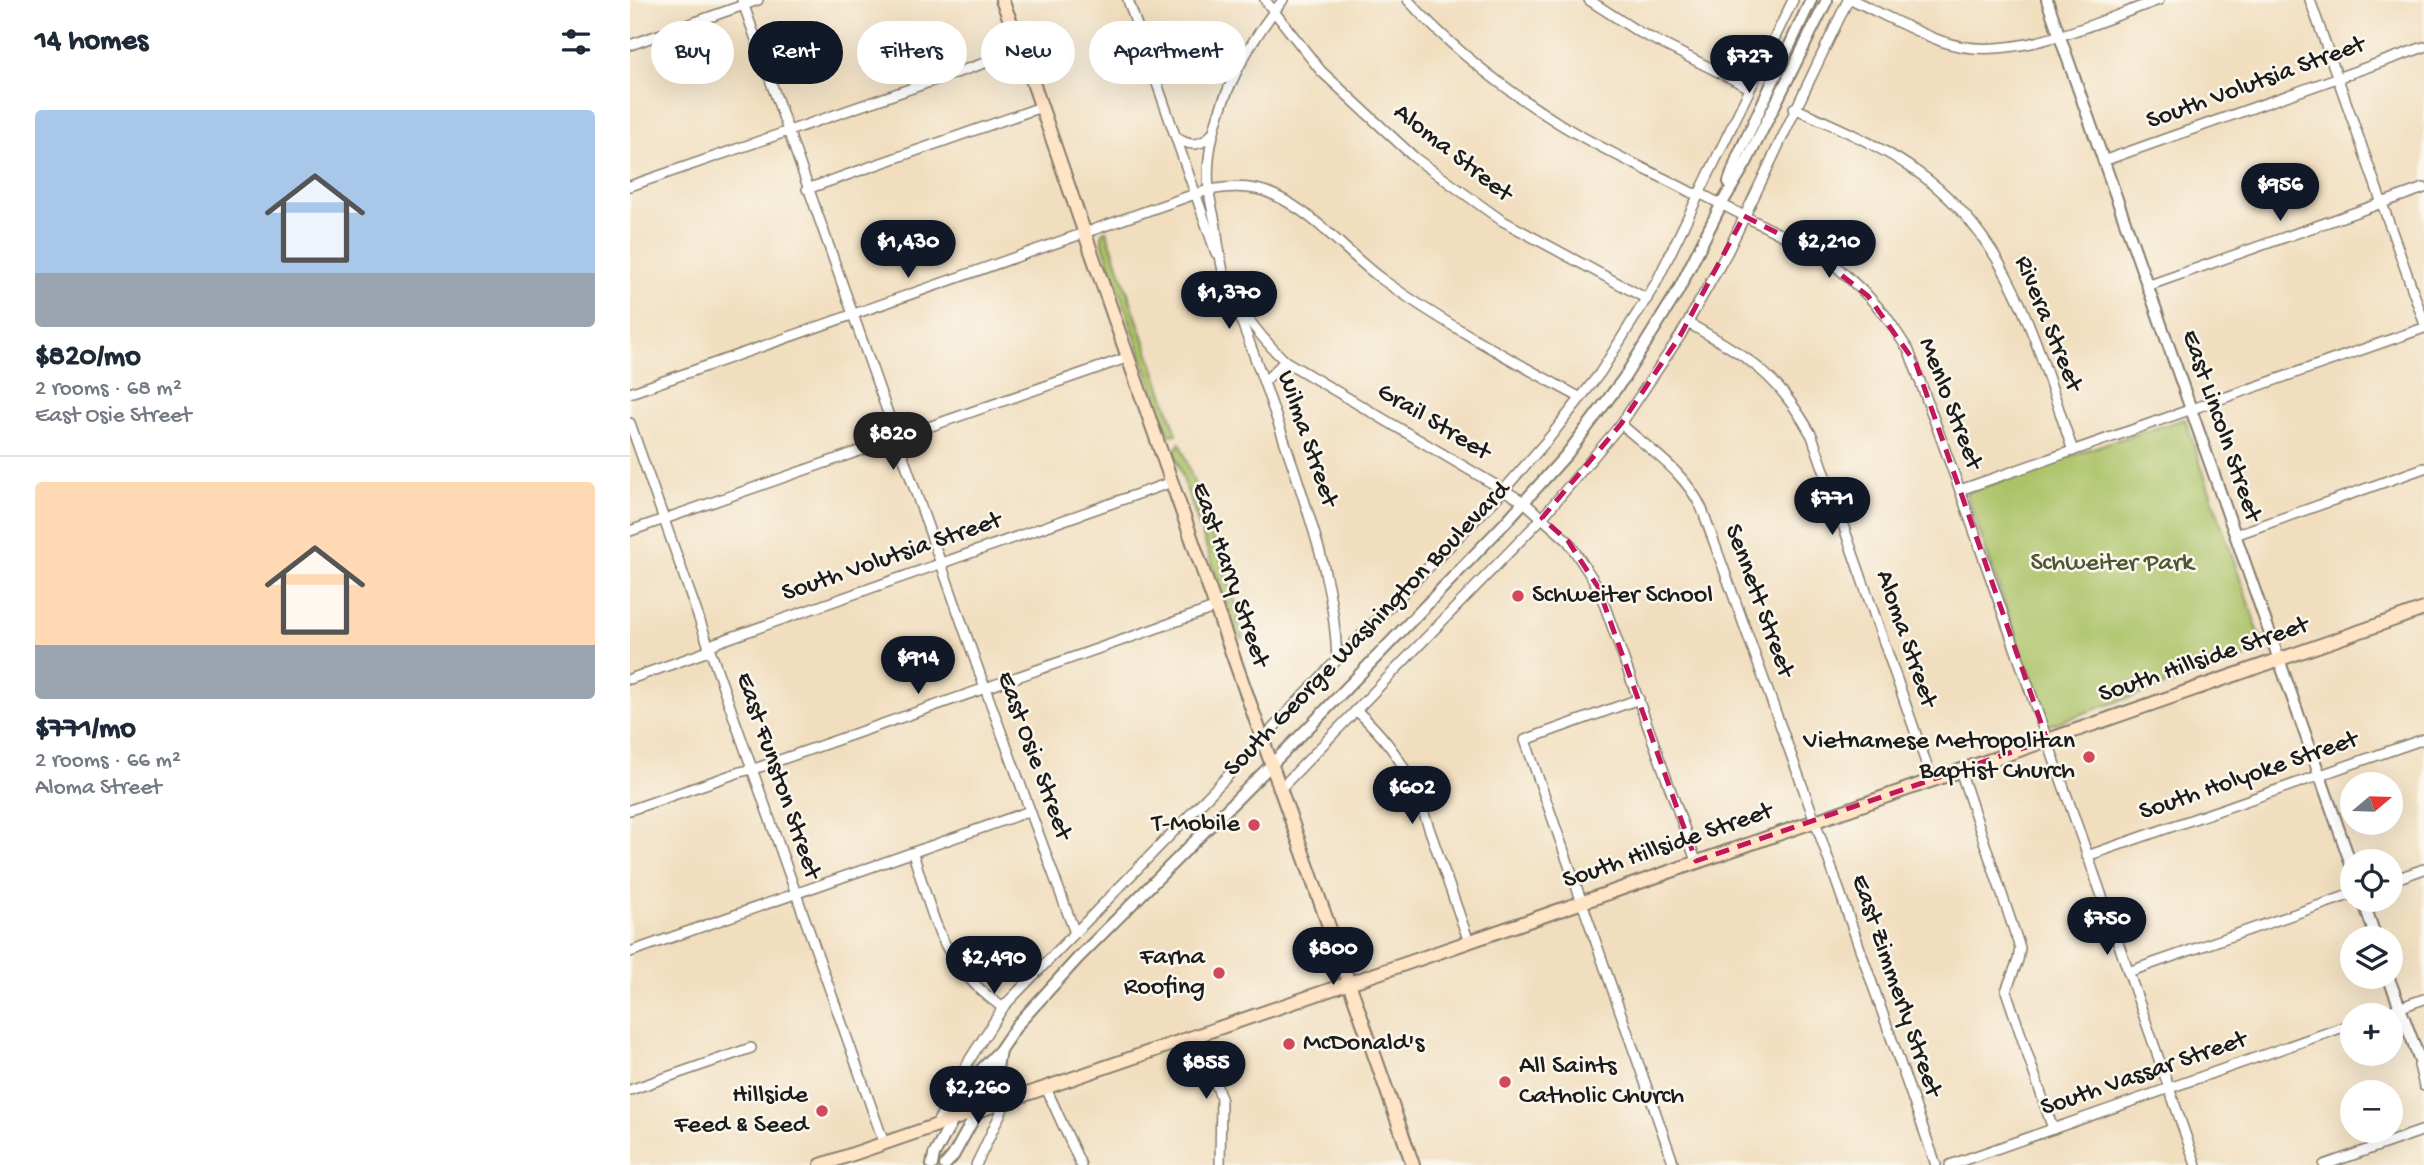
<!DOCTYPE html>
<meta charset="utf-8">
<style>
body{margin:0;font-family:"Gochi Hand",sans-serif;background:#f2f2f3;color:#1f2937;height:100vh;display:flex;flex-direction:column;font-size:26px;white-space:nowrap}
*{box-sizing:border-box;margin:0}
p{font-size:23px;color:#747a83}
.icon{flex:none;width:38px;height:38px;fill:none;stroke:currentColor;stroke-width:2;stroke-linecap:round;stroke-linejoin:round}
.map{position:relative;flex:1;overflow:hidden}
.details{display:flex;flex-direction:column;background:#fff;width:630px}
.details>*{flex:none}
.top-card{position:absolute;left:21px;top:21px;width:665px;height:63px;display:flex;gap:14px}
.needle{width:46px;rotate:71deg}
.controls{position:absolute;left:1710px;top:772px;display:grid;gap:14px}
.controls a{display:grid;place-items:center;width:63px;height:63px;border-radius:50%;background:#fff;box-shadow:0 7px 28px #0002;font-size:35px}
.price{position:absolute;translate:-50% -60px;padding:0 16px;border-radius:24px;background:#111827;color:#fff;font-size:23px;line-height:46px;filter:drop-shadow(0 2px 4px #0008)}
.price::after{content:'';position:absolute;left:50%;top:42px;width:21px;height:16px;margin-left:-10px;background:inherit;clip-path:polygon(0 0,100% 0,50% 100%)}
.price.current{background:#222;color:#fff}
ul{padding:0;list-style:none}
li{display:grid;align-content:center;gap:14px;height:371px;padding:0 35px}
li+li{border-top:2px solid #e0e1e3}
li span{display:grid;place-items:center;height:217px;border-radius:7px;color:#555}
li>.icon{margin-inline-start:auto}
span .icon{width:126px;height:126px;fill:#fffc;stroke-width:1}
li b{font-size:30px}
h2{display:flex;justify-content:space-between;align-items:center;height:84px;padding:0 35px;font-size:30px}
.tag{padding:0 24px;border-radius:32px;background:#fff;box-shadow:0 7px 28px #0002;font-size:24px;line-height:63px}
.tag.current{background:#111827;color:#fff}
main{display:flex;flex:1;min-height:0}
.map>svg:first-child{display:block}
.green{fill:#acc267;stroke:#646f42;stroke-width:2}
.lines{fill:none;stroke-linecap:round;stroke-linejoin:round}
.minor-casing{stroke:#867d6e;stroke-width:12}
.tertiary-casing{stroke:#867d6e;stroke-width:14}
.secondary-casing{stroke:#867d6e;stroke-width:16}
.minor{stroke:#fff;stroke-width:9}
.tertiary{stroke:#fff;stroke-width:10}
.secondary{stroke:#ffe4c6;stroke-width:12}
.marked{fill:none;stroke:#c2185b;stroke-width:5;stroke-dasharray:14 9;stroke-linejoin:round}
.poi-dot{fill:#d1495b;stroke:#fbf7ec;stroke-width:2.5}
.labels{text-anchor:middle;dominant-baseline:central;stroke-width:5;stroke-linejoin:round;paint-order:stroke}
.street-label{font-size:26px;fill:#1c1c1c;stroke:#fbf7ec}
.park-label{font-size:26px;fill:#4e5636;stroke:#fbf7ec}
.poi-label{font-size:26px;fill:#1c1c1c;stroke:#fbf7ec;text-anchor:end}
</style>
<main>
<section class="details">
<h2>14 homes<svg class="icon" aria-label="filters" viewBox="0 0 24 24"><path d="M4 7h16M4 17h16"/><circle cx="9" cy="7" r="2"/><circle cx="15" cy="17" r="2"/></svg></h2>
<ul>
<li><span style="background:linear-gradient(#a9c7e8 75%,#9aa5b1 0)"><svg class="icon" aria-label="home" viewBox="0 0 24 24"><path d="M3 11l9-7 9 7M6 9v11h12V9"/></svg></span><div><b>$820/mo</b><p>2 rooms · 68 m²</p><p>East Osie Street</p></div></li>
<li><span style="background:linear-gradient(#ffd9b3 75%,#9aa5b1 0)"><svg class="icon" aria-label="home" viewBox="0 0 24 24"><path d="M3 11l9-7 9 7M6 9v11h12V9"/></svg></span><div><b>$771/mo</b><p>2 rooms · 66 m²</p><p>Aloma Street</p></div></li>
</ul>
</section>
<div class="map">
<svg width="1794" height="1165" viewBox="0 0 1794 1165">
<rect width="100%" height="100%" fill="#fbf7ec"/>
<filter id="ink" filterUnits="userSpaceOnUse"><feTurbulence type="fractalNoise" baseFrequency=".0143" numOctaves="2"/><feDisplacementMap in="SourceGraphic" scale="14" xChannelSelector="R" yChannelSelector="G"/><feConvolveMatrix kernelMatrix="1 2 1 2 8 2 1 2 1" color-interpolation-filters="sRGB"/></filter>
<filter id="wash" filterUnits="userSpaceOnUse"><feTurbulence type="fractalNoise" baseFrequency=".00686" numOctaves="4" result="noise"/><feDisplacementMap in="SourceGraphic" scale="28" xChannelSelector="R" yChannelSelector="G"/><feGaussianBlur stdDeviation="1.57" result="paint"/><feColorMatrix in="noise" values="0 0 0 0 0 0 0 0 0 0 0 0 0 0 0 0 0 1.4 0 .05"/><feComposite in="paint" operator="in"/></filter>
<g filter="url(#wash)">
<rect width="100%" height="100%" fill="#f1debf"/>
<g class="green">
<polygon points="476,230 547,434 540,435 538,432 472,241 472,233"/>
<polygon points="1555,419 1635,651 1417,726 1336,493 1477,443"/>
<polygon points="550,443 610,615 607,620 614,639 607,636 545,455 544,451"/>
</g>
</g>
<g filter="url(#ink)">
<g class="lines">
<g class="minor-casing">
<g id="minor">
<polyline points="112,0 351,677 445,933"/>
<polyline points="498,0 586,253"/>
<polyline points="635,0 691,71 785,158 871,220 1017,299"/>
<path d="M 653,0 C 613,49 572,125 579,190 C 580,203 584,215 586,227 C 588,243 590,260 594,275 C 602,303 634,341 655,361 L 894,502 L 938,541 L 968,587 L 1066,861"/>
<path d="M 778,0 C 822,49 874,89 930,124 C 972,150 1019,170 1062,193 L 1071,194 L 1177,248 L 1206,266 L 1238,296 L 1256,316 L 1279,351 L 1328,485 L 1566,1165"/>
<polyline points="959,0 1007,31 1120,88"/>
<path d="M 1223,0 C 1252,14 1281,30 1311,41 C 1378,66 1465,22 1529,0"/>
<polyline points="1680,0 1794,322"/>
<polyline points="0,45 128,0"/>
<path d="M 1164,108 C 1205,126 1247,144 1283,169 C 1382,236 1406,345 1443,451"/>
<path d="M 546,137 C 560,148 574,146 584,131"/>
<polyline points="1473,161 1794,47"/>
<polyline points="0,186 392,50"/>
<polyline points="177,189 411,107"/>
<polyline points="1517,286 1794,188"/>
<path d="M 605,305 C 627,360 646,416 665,472 C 686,536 705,592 707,660"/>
<path d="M 1058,323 C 1118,357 1148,374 1182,436 L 1302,780"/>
<polyline points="635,381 655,361"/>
<path d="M 0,393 L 565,194 C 589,186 621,184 644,195 C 686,214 716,253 753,280 C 816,325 883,361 951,398"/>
<polyline points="0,423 254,1143"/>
<path d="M 991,424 C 1022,452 1054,471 1072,509 L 1180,807 L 1306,1165"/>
<polyline points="1330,490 1794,328"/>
<polyline points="0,531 499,357"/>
<polyline points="1605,535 1794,468"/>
<polyline points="0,679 73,653 85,643 542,482"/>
<polyline points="1009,699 895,740 1044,1165"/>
<path d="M 726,710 C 752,734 771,758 786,791 L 839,942"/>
<polyline points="1330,770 1390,948 1388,960 1376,991 1423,1129"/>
<polyline points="651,788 912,518 991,424 1050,336 1098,251 1218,0"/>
<polyline points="0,810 110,772 130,767 584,608"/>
<path d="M 283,854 C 295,889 304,932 326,962 C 339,981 355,995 373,1008"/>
<polyline points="1457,856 1794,739"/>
<polyline points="1760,881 1794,869"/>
<polyline points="0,952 400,811"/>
<polyline points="1498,972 1722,894"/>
<polyline points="1748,1015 1794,999"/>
<polyline points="569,1036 591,1098 590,1165"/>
<polyline points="1789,1065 1794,1086"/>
<polyline points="416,1088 451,1165"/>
<polyline points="0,1090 121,1048"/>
<polyline points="306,1125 340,1059 374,1006 616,757 700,667 864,501 920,437 970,373 1026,283 1163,0"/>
<polyline points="346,1165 377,1100"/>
<polyline points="1320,1165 1722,1024"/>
<polyline points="1694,1165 1794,1130"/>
</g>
</g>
<g class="tertiary-casing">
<g id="tertiary">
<polyline points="1417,0 1722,867"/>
<polyline points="1099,182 1108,156 1181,0"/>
<polyline points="1733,900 1746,938"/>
<polyline points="1758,976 1794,1071"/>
<polyline points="302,1165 304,1155 349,1072 370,1050 387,1025 448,958 683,723 874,524 937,454 994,378 1048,291 1091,205 1116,163 1197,0"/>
<polyline points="315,1165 323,1156 365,1080 370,1050"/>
</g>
</g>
<g class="secondary-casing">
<g id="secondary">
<path d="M 372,0 L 392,50 C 518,423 653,793 783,1165"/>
<polyline points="191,1165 792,958 1794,609"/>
</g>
</g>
<use href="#minor" class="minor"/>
<use href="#tertiary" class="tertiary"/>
<use href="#secondary" class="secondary"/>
</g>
</g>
<path class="marked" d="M 1114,216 L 1177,248 L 1238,296 L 1286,364 L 1417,740 L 1066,861 L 968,587 L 938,541 L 912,518 L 991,424 L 1050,336 Z"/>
<g class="poi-dot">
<circle cx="888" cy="596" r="7"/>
<circle cx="1459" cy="757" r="7"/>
<circle cx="624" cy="825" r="7"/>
<circle cx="589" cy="973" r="7"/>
<circle cx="659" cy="1044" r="7"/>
<circle cx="875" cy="1082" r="7"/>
<circle cx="192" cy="1111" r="7"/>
</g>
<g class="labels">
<g class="street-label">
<text transform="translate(1626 84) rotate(-20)">South Volutsia Street</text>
<text transform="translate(822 154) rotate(38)">Aloma Street</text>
<text transform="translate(1417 324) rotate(68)">Rivera Street</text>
<text transform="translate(1319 404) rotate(69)">Menlo Street</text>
<text transform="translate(803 423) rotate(31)">Grail Street</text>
<text transform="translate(1590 426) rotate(71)">East Lincoln Street</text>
<text transform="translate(676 439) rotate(71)">Wilma Street</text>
<text transform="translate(262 558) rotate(-19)">South Volutsia Street</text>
<text transform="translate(599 575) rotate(71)">East Harry Street</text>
<text transform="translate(1128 601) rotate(70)">Sennett Street</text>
<text transform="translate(738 630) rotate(-46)">South George Washington Boulevard</text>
<text transform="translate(1275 639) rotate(71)">Aloma Street</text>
<text transform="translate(1574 661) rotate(-19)">South Hillside Street</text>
<text transform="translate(403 756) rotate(70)">East Osie Street</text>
<text transform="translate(147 776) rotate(71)">East Funston Street</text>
<text transform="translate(1619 777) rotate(-19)">South Holyoke Street</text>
<text transform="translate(1038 847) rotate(-19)">South Hillside Street</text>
<text transform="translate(1265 986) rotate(71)">East Zimmerly Street</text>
<text transform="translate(1514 1075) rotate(-19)">South Vassar Street</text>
</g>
<g class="park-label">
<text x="1482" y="564">Schweiter Park</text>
</g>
<g class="poi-label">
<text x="902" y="596" text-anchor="start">Schweiter School</text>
<text x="1445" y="742">Vietnamese Metropolitan<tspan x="1445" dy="30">Baptist Church</tspan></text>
<text x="610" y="825">T-Mobile</text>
<text x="575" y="958">Farha<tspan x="575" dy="30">Roofing</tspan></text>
<text x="673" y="1044" text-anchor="start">McDonald's</text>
<text x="889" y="1067" text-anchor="start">All Saints<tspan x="889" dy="30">Catholic Church</tspan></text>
<text x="178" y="1096">Hillside<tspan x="178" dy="30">Feed &amp; Seed</tspan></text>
</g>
</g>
</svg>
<div class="controls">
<a><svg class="needle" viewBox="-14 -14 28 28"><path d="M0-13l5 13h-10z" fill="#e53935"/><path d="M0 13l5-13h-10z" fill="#747a83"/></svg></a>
<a><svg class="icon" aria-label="locate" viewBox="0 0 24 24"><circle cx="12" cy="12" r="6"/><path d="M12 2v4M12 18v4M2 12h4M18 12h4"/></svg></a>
<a><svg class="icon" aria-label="layers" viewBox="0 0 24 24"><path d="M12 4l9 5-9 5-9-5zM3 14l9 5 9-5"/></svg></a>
<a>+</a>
<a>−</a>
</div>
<b class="price" style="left:1119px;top:95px">$727</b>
<b class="price" style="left:1650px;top:223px">$956</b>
<b class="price" style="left:278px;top:280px">$1,430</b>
<b class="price" style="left:1199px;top:280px">$2,210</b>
<b class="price" style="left:599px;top:331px">$1,370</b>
<b class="price current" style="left:263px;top:472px">$820</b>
<b class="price" style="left:1202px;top:537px">$771</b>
<b class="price" style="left:288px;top:696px">$914</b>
<b class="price" style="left:782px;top:826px">$602</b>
<b class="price" style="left:1477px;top:957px">$750</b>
<b class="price" style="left:703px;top:987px">$800</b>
<b class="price" style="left:364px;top:996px">$2,490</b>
<b class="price" style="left:576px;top:1101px">$855</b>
<b class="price" style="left:348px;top:1126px">$2,260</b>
<div class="top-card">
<a class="tag">Buy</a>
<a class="tag current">Rent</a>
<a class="tag">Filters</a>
<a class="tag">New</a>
<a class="tag">Apartment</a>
</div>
</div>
</main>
